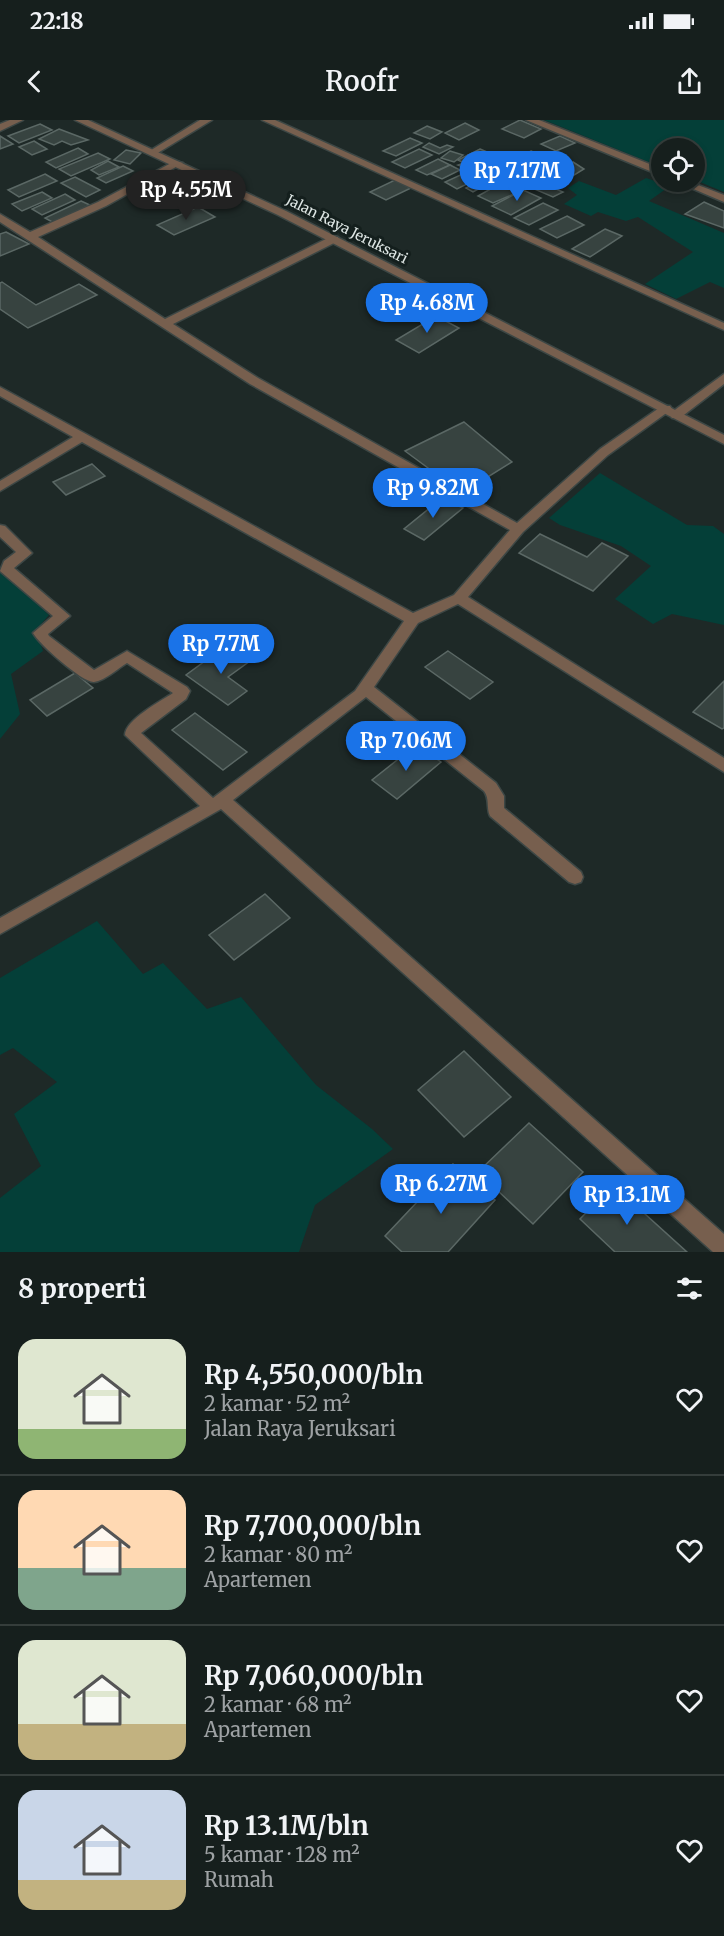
<!DOCTYPE html>
<html lang="id">
<meta charset="utf-8">
<style>
body{margin:0;font-family:Merriweather,serif;background:#1f2726;color:#f1f3f6;height:100vh;display:flex;flex-direction:column;font-size:22px;white-space:nowrap}
*{box-sizing:border-box;margin:0}
p{font-size:20px;color:#9ea2a4}
.icon{flex:none;width:33px;height:33px;fill:none;stroke:currentColor;stroke-width:2;stroke-linecap:round;stroke-linejoin:round}
.map{position:relative;height:1132px;overflow:hidden}
.sheet{display:flex;flex-direction:column;background:#161f1d;flex:1}
.sheet>*{flex:none}
.controls{position:absolute;left:651px;top:18px;display:grid;gap:12px}
.controls a{display:grid;place-items:center;width:54px;height:54px;border-radius:50%;background:#161f1d;box-shadow:0 3px 9px #0003,0 0 0 2px #353d3b;font-size:30px}
.price{position:absolute;translate:-50% -51px;padding:0 14px;border-radius:21px;background:#1a73e8;color:#fff;font-size:20px;line-height:39px;filter:drop-shadow(0 2px 3px #0008)}
.price::after{content:'';position:absolute;left:50%;top:36px;width:18px;height:14px;margin-left:-9px;background:inherit;clip-path:polygon(0 0,100% 0,50% 100%)}
.price.selected{background:#222;color:#fff}
ul{padding:0;list-style:none}
li{display:flex;align-items:center;gap:18px;height:150px;padding:0 18px}
li+li{border-top:2px solid #353d3b}
li span{display:grid;place-items:center;flex:none;width:168px;height:120px;border-radius:18px;color:#555}
li>.icon{margin-inline-start:auto}
span .icon{width:72px;height:72px;fill:#fffc;stroke-width:1}
li b{font-size:26px}
h2{display:flex;justify-content:space-between;align-items:center;height:72px;padding:0 18px;font-size:26px}
.status{display:flex;justify-content:space-between;align-items:center;height:42px;padding:0 30px;background:#161f1d;direction:ltr}
.status svg{height:16px;fill:currentColor}
header{display:flex;justify-content:space-between;align-items:center;height:78px;padding:0 18px;background:#161f1d;font-size:27px;font-weight:600}
.map>svg:first-child{display:block}
.green{fill:#043f38}
.building{fill:#374340;stroke:#5b6865;stroke-width:1.5}
.lines{fill:none;stroke-linecap:round;stroke-linejoin:round}
.minor-casing{stroke:#3d4745;stroke-width:3}
.tertiary-casing{stroke:#3d4745;stroke-width:3}
.minor{fill:#775f4e;fill-rule:evenodd}
.tertiary{fill:#775f4e;fill-rule:evenodd}
.labels{text-anchor:middle;dominant-baseline:central;stroke-width:6;stroke-linejoin:round;paint-order:stroke}
.far-street-label{font-size:14px;fill:#dee6e4;stroke:#141f1d}
</style>
<div class="status"><b>22:18</b><svg viewBox="0 0 49 12"><path d="M0 12V9h3v3zM5 12V6h3v6zM10 12V3h3v9zM15 12V0h3v12zM26 1h20v11H26zM47 4h2v5h-2z"/></svg></div>
<header><svg class="icon" aria-label="back" viewBox="0 0 24 24"><path d="M15 5l-7 7 7 7"/></svg>Roofr<svg class="icon" aria-label="share" viewBox="0 0 24 24"><path d="M12 15V3M7 8l5-5 5 5M5 13v7h14v-7"/></svg></header>
<div class="map">
<svg width="724" height="1132" viewBox="0 0 724 1132">
<rect width="100%" height="100%" fill="#1e2927"/>
<g class="green">
<polygon points="544,0 724,0 724,72 695,60 694,28 662,28 661,47"/>
<polygon points="646,58 670,66 649,81 724,113 724,168 710,162 676,179 645,164 693,132 638,97 626,101 598,92 591,96 564,84 577,75 568,68 579,61 616,75"/>
<polygon points="600,353 687,405 713,406 724,414 724,505 672,494 653,504 615,479 651,446 621,426 560,405 549,398"/>
<polygon points="0,449 49,495 36,510 43,531 11,554 20,594 0,619"/>
<polygon points="97,801 143,854 163,843 207,889 241,877 316,965 372,1009 393,1029 315,1085 299,1132 0,1132 0,1078 41,1046 14,994 57,962 13,928 0,935 0,858"/>
</g>
<g class="building">
<polygon points="520,0 541,9 524,18 502,9"/>
<polygon points="465,3 479,10 459,20 445,13"/>
<polygon points="40,4 52,10 19,23 8,16"/>
<polygon points="427,6 442,12 430,19 414,13"/>
<polygon points="59,9 88,20 71,25 62,21 54,25 39,19"/>
<polygon points="0,16 13,24 0,29"/>
<polygon points="560,16 575,23 556,31 541,24"/>
<polygon points="410,18 422,23 396,36 383,31"/>
<polygon points="34,21 47,29 32,35 19,27"/>
<polygon points="429,23 440,28 447,25 453,27 439,34 423,27"/>
<polygon points="78,28 88,34 56,48 46,42"/>
<polygon points="419,29 432,35 405,48 392,42"/>
<polygon points="480,29 492,34 465,48 458,45 464,43 458,40"/>
<polygon points="126,30 141,33 130,44 114,40"/>
<polygon points="450,31 463,35 454,42 441,38"/>
<polygon points="531,31 551,40 522,55 502,46"/>
<polygon points="98,33 110,39 71,56 59,49"/>
<polygon points="500,33 515,40 502,46 488,40"/>
<polygon points="438,39 450,45 427,55 416,50"/>
<polygon points="108,41 119,47 99,55 91,50"/>
<polygon points="573,42 584,49 558,65 544,59"/>
<polygon points="481,44 491,49 478,55 468,50"/>
<polygon points="450,45 460,50 442,59 431,54"/>
<polygon points="123,46 133,51 106,63 97,58"/>
<polygon points="498,51 505,55 473,72 466,68"/>
<polygon points="467,52 479,58 457,69 445,62"/>
<polygon points="45,54 57,61 19,77 8,70"/>
<polygon points="514,56 530,63 523,70 493,83 478,76"/>
<polygon points="75,57 100,70 86,77 61,63"/>
<polygon points="395,60 411,68 386,80 370,72"/>
<polygon points="542,63 563,72 553,77 532,68"/>
<polygon points="523,70 541,78 511,95 492,86"/>
<polygon points="42,72 52,78 22,91 12,84"/>
<polygon points="65,74 75,80 42,95 32,89"/>
<polygon points="81,81 90,85 54,103 45,98"/>
<polygon points="704,82 724,91 724,108 685,94"/>
<polygon points="543,83 558,90 529,105 514,98"/>
<polygon points="198,87 215,97 174,115 157,105"/>
<polygon points="567,96 584,105 557,118 540,109"/>
<polygon points="605,109 622,116 590,137 572,129"/>
<polygon points="6,112 29,124 0,136 0,114"/>
<polygon points="2,162 36,185 79,164 97,175 28,208 0,189 0,163"/>
<polygon points="436,196 459,208 419,233 396,220"/>
<polygon points="464,302 512,342 462,373 405,331"/>
<polygon points="92,344 105,356 66,375 53,362"/>
<polygon points="442,378 463,388 424,420 404,409"/>
<polygon points="540,414 587,437 602,423 628,436 593,471 519,433"/>
<polygon points="227,525 250,541 228,557 247,571 228,585 186,555"/>
<polygon points="448,531 493,562 470,579 425,547"/>
<polygon points="75,553 93,568 47,596 30,580"/>
<polygon points="724,561 724,608 722,609 693,592"/>
<polygon points="195,593 247,632 223,650 172,610"/>
<polygon points="416,625 441,642 397,679 372,660"/>
<polygon points="265,774 290,798 234,840 209,815"/>
<polygon points="464,931 511,977 464,1017 418,970"/>
<polygon points="529,1003 583,1052 533,1104 478,1052"/>
<polygon points="453,1044 495,1080 448,1132 402,1132 385,1116"/>
<polygon points="613,1065 687,1132 615,1132 580,1099"/>
</g>
<g class="lines">
<g class="minor-casing">
<g id="minor">
<polygon points="10,0 23,0 0,11 0,4"/>
<polygon points="200,0 212,0 156,34 148,32"/>
<polygon points="262,0 275,0 724,203 724,210"/>
<polygon points="526,0 539,0 662,49 662,56"/>
<path d="M 175,41 L 183,43 L 106,86 L 38,117 L 165,199 L 330,117 L 338,117 L 338,121 L 173,204 L 258,258 L 517,403 L 600,329 L 662,286 L 670,286 L 672,289 L 608,335 L 523,412 L 468,477 L 724,638 L 724,652 L 458,484 L 418,503 L 374,567 L 496,663 L 504,676 L 504,688 L 581,752 L 583,757 L 581,762 L 575,764 L 569,762 L 490,696 C 486,687 490,679 484,671 L 366,577 L 233,680 L 724,1114 L 724,1132 L 713,1132 L 221,689 L 0,814 L 0,798 L 200,686 L 125,615 C 125,600 161,581 173,573 L 127,543 C 118,548 105,561 94,562 C 83,563 39,524 33,513 L 53,496 L 0,451 L 4,441 L 16,432 L 0,417 L 0,405 L 5,406 L 32,433 L 14,448 L 70,496 L 48,514 L 49,516 L 94,550 L 127,531 L 187,567 L 190,571 L 186,579 L 141,613 L 213,678 L 355,571 L 404,501 L 82,322 L 0,371 L 0,361 L 73,317 L 0,276 L 0,267 L 413,493 L 454,475 L 510,410 L 250,264 L 0,102 L 0,94 L 30,112 L 98,82 Z"/>
<polygon points="677,62 690,62 724,75 724,82"/>
<polygon points="724,254 724,264 680,298 672,298 670,295 672,292"/>
</g>
</g>
<g class="tertiary-casing">
<polygon id="tertiary" points="75,0 88,0 286,91 724,315 724,324 278,95"/>
</g>
<use href="#minor" class="minor"/>
<use href="#tertiary" class="tertiary"/>
</g>
<g class="labels">
<g class="far-street-label">
<text transform="translate(347 109) rotate(27)">Jalan Raya Jeruksari</text>
</g>
</g>
</svg>
<div class="controls">
<a><svg class="icon" aria-label="locate" viewBox="0 0 24 24"><circle cx="12" cy="12" r="6"/><path d="M12 2v4M12 18v4M2 12h4M18 12h4"/></svg></a>
</div>
<b class="price" style="left:517px;top:82px">Rp 7.17M</b>
<b class="price selected" style="left:186px;top:101px">Rp 4.55M</b>
<b class="price" style="left:427px;top:214px">Rp 4.68M</b>
<b class="price" style="left:433px;top:399px">Rp 9.82M</b>
<b class="price" style="left:221px;top:555px">Rp 7.7M</b>
<b class="price" style="left:406px;top:652px">Rp 7.06M</b>
<b class="price" style="left:441px;top:1095px">Rp 6.27M</b>
<b class="price" style="left:627px;top:1106px">Rp 13.1M</b>
</div>
<section class="sheet">
<h2>8 properti<svg class="icon" aria-label="filters" viewBox="0 0 24 24"><path d="M4 7h16M4 17h16"/><circle cx="9" cy="7" r="2"/><circle cx="15" cy="17" r="2"/></svg></h2>
<ul>
<li><span style="background:linear-gradient(#dfe7d0 75%,#8fb573 0)"><svg class="icon" aria-label="home" viewBox="0 0 24 24"><path d="M3 11l9-7 9 7M6 9v11h12V9"/></svg></span><div><b>Rp 4,550,000/bln</b><p>2 kamar · 52 m²</p><p>Jalan Raya Jeruksari</p></div><svg class="icon" aria-label="heart" viewBox="0 0 24 24"><path d="M12 20l-8-8c-3-5 5-10 8-4 3-6 11-1 8 4z"/></svg></li>
<li><span style="background:linear-gradient(#ffd9b3 65%,#7fa58c 0)"><svg class="icon" aria-label="home" viewBox="0 0 24 24"><path d="M3 11l9-7 9 7M6 9v11h12V9"/></svg></span><div><b>Rp 7,700,000/bln</b><p>2 kamar · 80 m²</p><p>Apartemen</p></div><svg class="icon" aria-label="heart" viewBox="0 0 24 24"><path d="M12 20l-8-8c-3-5 5-10 8-4 3-6 11-1 8 4z"/></svg></li>
<li><span style="background:linear-gradient(#dfe7d0 70%,#c2b280 0)"><svg class="icon" aria-label="home" viewBox="0 0 24 24"><path d="M3 11l9-7 9 7M6 9v11h12V9"/></svg></span><div><b>Rp 7,060,000/bln</b><p>2 kamar · 68 m²</p><p>Apartemen</p></div><svg class="icon" aria-label="heart" viewBox="0 0 24 24"><path d="M12 20l-8-8c-3-5 5-10 8-4 3-6 11-1 8 4z"/></svg></li>
<li><span style="background:linear-gradient(#c9d6e8 75%,#c2b280 0)"><svg class="icon" aria-label="home" viewBox="0 0 24 24"><path d="M3 11l9-7 9 7M6 9v11h12V9"/></svg></span><div><b>Rp 13.1M/bln</b><p>5 kamar · 128 m²</p><p>Rumah</p></div><svg class="icon" aria-label="heart" viewBox="0 0 24 24"><path d="M12 20l-8-8c-3-5 5-10 8-4 3-6 11-1 8 4z"/></svg></li>
</ul>
</section>
